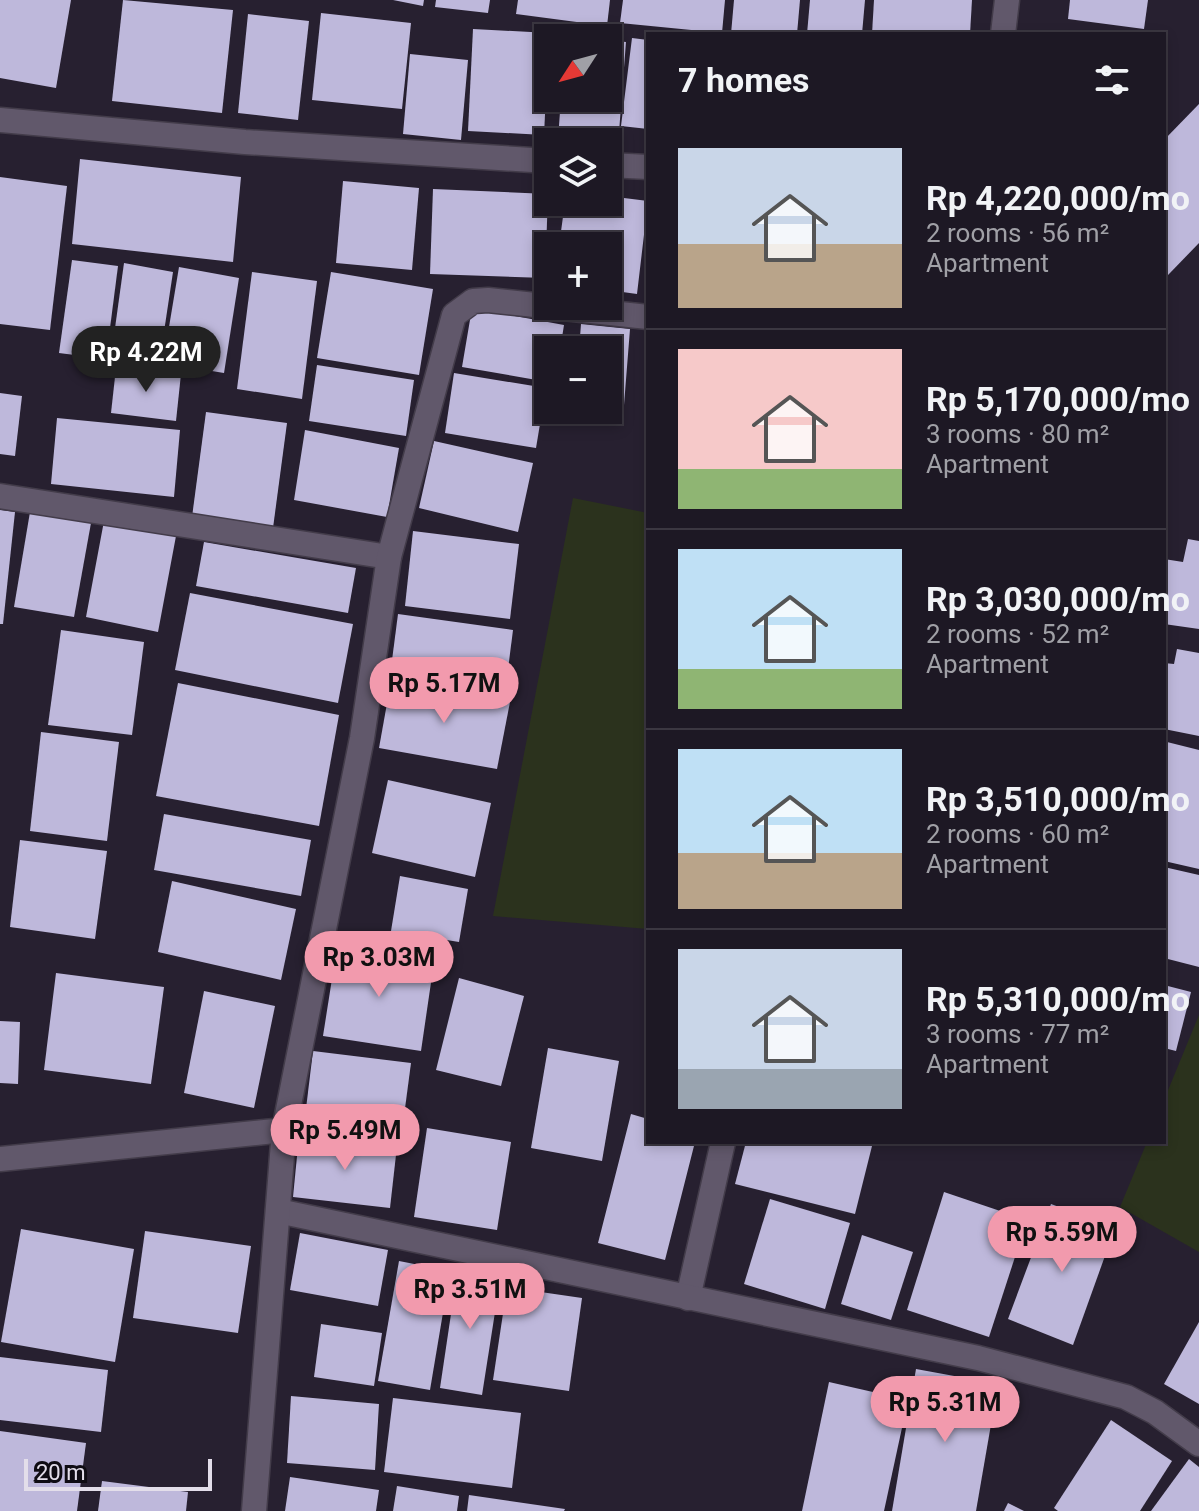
<!DOCTYPE html>
<meta charset="utf-8">
<style>
body{margin:0;font-family:Roboto,sans-serif;background:#25212c;color:#f1f3f6;height:100vh;display:flex;flex-direction:column;font-size:30px;white-space:nowrap}
*{box-sizing:border-box;margin:0}
p{font-size:26px;color:#a0a0a6}
.icon{flex:none;width:44px;height:44px;fill:none;stroke:currentColor;stroke-width:2;stroke-linecap:round;stroke-linejoin:round}
.map{position:relative;flex:1;overflow:hidden}
.side{position:absolute;left:646px;top:32px;width:520px;height:1112px;display:flex;flex-direction:column;background:#1d1824;border-radius:0px;box-shadow:0 4px 12px #0003,0 0 0 2px #3b3741}
.side>*{flex:none}
.needle{width:52px;rotate:234deg}
.controls{position:absolute;left:534px;top:24px;display:grid;gap:16px}
.controls a{display:grid;place-items:center;width:88px;height:88px;border-radius:0px;background:#1d1824;box-shadow:0 4px 12px #0003,0 0 0 2px #3b3741;font-size:40px}
.scale{position:absolute;left:24px;bottom:20px;width:188px;box-sizing:border-box;padding-left:8px;border:4px solid #e3deea;border-top:0;font-size:22px;line-height:28px;white-space:nowrap;color:#e3deea;-webkit-text-stroke:6px #0f0c13;paint-order:stroke}
.price{position:absolute;translate:-50% -68px;padding:0 18px;border-radius:28px;background:#f29aad;color:#111;font-size:26px;line-height:52px;filter:drop-shadow(0 2px 4px #0008)}
.price::after{content:'';position:absolute;left:50%;top:48px;width:24px;height:18px;margin-left:-12px;background:inherit;clip-path:polygon(0 0,100% 0,50% 100%)}
.price.current{background:#222;color:#fff}
ul{padding:0;list-style:none}
li{display:flex;align-items:center;gap:24px;height:200px;padding:0 32px}
li+li{border-top:2px solid #3b3741}
li span{display:grid;place-items:center;flex:none;width:224px;height:160px;border-radius:0px;color:#555}
li>.icon{margin-inline-start:auto}
span .icon{width:96px;height:96px;fill:#fffc;stroke-width:1}
li b{font-size:34px}
h2{display:flex;justify-content:space-between;align-items:center;height:96px;padding:0 32px;font-size:34px}
.map>svg:first-child{display:block}
.green{fill:#2b321d}
.building{fill:#beb8db}
.lines{fill:none;stroke-linecap:round;stroke-linejoin:round}
.service-casing{stroke:#433c4a;stroke-width:27}
.minor-casing{stroke:#433c4a;stroke-width:27}
.service{stroke:#61586b;stroke-width:24}
.minor{stroke:#61586b;stroke-width:24}
</style>
<div class="map">
<svg width="1199" height="1511" viewBox="0 0 1199 1511">
<rect width="100%" height="100%" fill="#272030"/>
<g class="green">
<polygon points="573,498 648,513 648,929 493,916"/>
<polygon points="1199,1015 1199,1252 1120,1207 1147,1142 1164,1142 1164,1100"/>
</g>
<g class="building">
<polygon points="0,0 71,0 56,88 0,78"/>
<polygon points="123,0 233,10 222,113 112,101"/>
<polygon points="393,0 424,0 423,6"/>
<polygon points="436,0 490,0 488,13 435,7"/>
<polygon points="518,0 610,0 607,26 516,14"/>
<polygon points="623,0 725,0 722,33 620,23"/>
<polygon points="734,0 800,0 797,34 731,34"/>
<polygon points="810,0 865,0 862,34 807,34"/>
<polygon points="874,0 972,0 970,34 872,34"/>
<polygon points="1070,0 1148,0 1144,29 1068,19"/>
<polygon points="321,13 411,23 402,109 312,100"/>
<polygon points="248,14 309,21 298,120 238,113"/>
<polygon points="473,29 549,33 544,135 468,131"/>
<polygon points="632,38 648,40 648,129 621,126"/>
<polygon points="608,40 626,42 618,145 558,139 561,98 608,98"/>
<polygon points="410,54 468,60 461,140 403,134"/>
<polygon points="1199,104 1199,243 1168,275 1164,272 1164,140"/>
<polygon points="80,159 241,177 233,262 72,244"/>
<polygon points="0,177 67,186 50,330 0,324"/>
<polygon points="343,181 419,188 412,270 336,263"/>
<polygon points="433,189 548,194 545,278 430,274"/>
<polygon points="608,196 648,201 637,294 608,290 608,246 559,246 565,202 608,202"/>
<polygon points="72,260 118,266 106,359 59,353"/>
<polygon points="124,263 173,272 159,365 111,357"/>
<polygon points="179,267 239,278 224,373 163,363"/>
<polygon points="252,272 317,281 302,399 237,389"/>
<polygon points="331,272 433,289 419,375 317,358"/>
<polygon points="472,308 564,325 560,350 548,350 548,382 462,367"/>
<polygon points="581,324 630,329 624,405 608,403 608,350 579,350"/>
<polygon points="317,365 414,380 406,436 309,421"/>
<polygon points="116,368 181,374 176,421 111,413"/>
<polygon points="454,373 546,388 536,448 445,433"/>
<polygon points="0,393 22,396 15,456 0,454"/>
<polygon points="206,412 287,423 273,528 192,517"/>
<polygon points="57,418 180,430 174,497 51,484"/>
<polygon points="305,430 399,448 387,517 294,500"/>
<polygon points="434,441 533,463 518,532 419,508"/>
<polygon points="0,510 15,512 3,624 0,624"/>
<polygon points="30,512 91,523 74,617 14,607"/>
<polygon points="104,521 176,536 158,632 86,617"/>
<polygon points="413,531 519,544 510,619 405,606"/>
<polygon points="1188,539 1199,541 1199,629 1164,624 1164,559 1183,562"/>
<polygon points="204,542 356,568 348,613 196,586"/>
<polygon points="190,593 353,624 338,703 175,670"/>
<polygon points="398,614 513,630 506,685 391,668"/>
<polygon points="61,630 144,642 132,735 48,725"/>
<polygon points="1177,649 1199,653 1199,736 1164,729 1164,663 1174,664"/>
<polygon points="391,681 510,702 497,769 379,748"/>
<polygon points="178,683 339,715 319,826 156,796"/>
<polygon points="41,732 119,742 107,841 30,831"/>
<polygon points="1167,742 1199,750 1199,869 1164,861 1164,754"/>
<polygon points="388,780 491,803 475,877 372,853"/>
<polygon points="164,814 311,840 301,896 154,870"/>
<polygon points="20,840 107,851 95,939 10,927"/>
<polygon points="1164,867 1199,875 1199,967 1164,958"/>
<polygon points="400,876 468,889 459,942 391,931"/>
<polygon points="172,881 296,909 281,980 158,952"/>
<polygon points="337,947 434,962 421,1051 323,1036"/>
<polygon points="56,973 164,987 151,1084 44,1070"/>
<polygon points="459,978 524,996 501,1086 436,1070"/>
<polygon points="1164,985 1191,992 1176,1051 1164,1048"/>
<polygon points="204,991 275,1006 254,1108 184,1093"/>
<polygon points="0,1021 20,1022 18,1084 0,1083"/>
<polygon points="548,1048 619,1061 602,1161 531,1148"/>
<polygon points="313,1051 411,1063 402,1131 305,1117"/>
<polygon points="631,1114 648,1119 648,1142 695,1142 665,1260 598,1243"/>
<polygon points="427,1128 511,1142 497,1230 414,1217"/>
<polygon points="299,1136 397,1146 390,1208 293,1197"/>
<polygon points="746,1142 873,1142 855,1214 735,1184"/>
<polygon points="944,1192 1027,1220 989,1337 907,1310"/>
<polygon points="770,1199 850,1223 825,1309 744,1284"/>
<polygon points="1051,1204 1115,1228 1073,1345 1008,1319"/>
<polygon points="21,1229 134,1249 115,1362 1,1342"/>
<polygon points="145,1231 251,1246 238,1333 133,1318"/>
<polygon points="300,1233 388,1250 378,1306 290,1290"/>
<polygon points="862,1235 913,1252 891,1320 841,1304"/>
<polygon points="399,1261 450,1271 430,1390 378,1381"/>
<polygon points="458,1267 501,1274 482,1395 440,1388"/>
<polygon points="507,1287 582,1298 569,1391 493,1380"/>
<polygon points="1199,1322 1199,1404 1164,1384"/>
<polygon points="321,1324 382,1333 374,1386 314,1377"/>
<polygon points="0,1357 108,1370 101,1432 0,1420"/>
<polygon points="916,1369 998,1384 976,1511 892,1511"/>
<polygon points="829,1382 908,1400 884,1511 802,1511"/>
<polygon points="291,1396 379,1404 375,1470 287,1463"/>
<polygon points="393,1398 521,1413 512,1488 384,1472"/>
<polygon points="1111,1420 1172,1461 1140,1511 1058,1511 1054,1508"/>
<polygon points="0,1431 86,1443 77,1511 0,1511"/>
<polygon points="1189,1459 1199,1467 1199,1511 1151,1511"/>
<polygon points="290,1477 379,1490 376,1511 285,1511"/>
<polygon points="102,1481 188,1492 186,1511 98,1511"/>
<polygon points="397,1486 459,1496 457,1511 393,1511"/>
<polygon points="469,1495 565,1509 564,1511 467,1511"/>
<polygon points="1008,1503 1024,1511 1004,1511"/>
</g>
<g class="lines">
<g class="service-casing">
<polyline id="service" points="688,1298 723,1142"/>
</g>
<g class="minor-casing">
<g id="minor">
<polyline points="1003,34 1007,0"/>
<polyline points="0,120 245,142 548,161"/>
<polyline points="608,165 648,167"/>
<polyline points="0,496 389,557"/>
<polyline points="0,1159 284,1130"/>
<polyline points="278,1211 978,1358 1126,1397 1155,1412 1199,1444"/>
<polyline points="254,1511 284,1130 362,738 389,557 454,315 473,301 488,300 648,317"/>
</g>
</g>
<use href="#service" class="service"/>
<use href="#minor" class="minor"/>
</g>
</svg>
<div class="controls">
<a><svg class="needle" viewBox="-14 -14 28 28"><path d="M0-13l5 13h-10z" fill="#e53935"/><path d="M0 13l5-13h-10z" fill="#a0a0a6"/></svg></a>
<a><svg class="icon" aria-label="layers" viewBox="0 0 24 24"><path d="M12 4l9 5-9 5-9-5zM3 14l9 5 9-5"/></svg></a>
<a>+</a>
<a>−</a>
</div>
<div class="scale">20 m</div>
<b class="price current" style="left:146px;top:394px">Rp 4.22M</b>
<b class="price" style="left:444px;top:725px">Rp 5.17M</b>
<b class="price" style="left:379px;top:999px">Rp 3.03M</b>
<b class="price" style="left:345px;top:1172px">Rp 5.49M</b>
<b class="price" style="left:1062px;top:1274px">Rp 5.59M</b>
<b class="price" style="left:470px;top:1331px">Rp 3.51M</b>
<b class="price" style="left:945px;top:1444px">Rp 5.31M</b>
<section class="side">
<h2>7 homes<svg class="icon" aria-label="filters" viewBox="0 0 24 24"><path d="M4 7h16M4 17h16"/><circle cx="9" cy="7" r="2"/><circle cx="15" cy="17" r="2"/></svg></h2>
<ul>
<li><span style="background:linear-gradient(#c9d6e8 60%,#b9a48a 0)"><svg class="icon" aria-label="home" viewBox="0 0 24 24"><path d="M3 11l9-7 9 7M6 9v11h12V9"/></svg></span><div><b>Rp 4,220,000/mo</b><p>2 rooms · 56 m²</p><p>Apartment</p></div></li>
<li><span style="background:linear-gradient(#f6c9c9 75%,#8fb573 0)"><svg class="icon" aria-label="home" viewBox="0 0 24 24"><path d="M3 11l9-7 9 7M6 9v11h12V9"/></svg></span><div><b>Rp 5,170,000/mo</b><p>3 rooms · 80 m²</p><p>Apartment</p></div></li>
<li><span style="background:linear-gradient(#bfe0f5 75%,#8fb573 0)"><svg class="icon" aria-label="home" viewBox="0 0 24 24"><path d="M3 11l9-7 9 7M6 9v11h12V9"/></svg></span><div><b>Rp 3,030,000/mo</b><p>2 rooms · 52 m²</p><p>Apartment</p></div></li>
<li><span style="background:linear-gradient(#bfe0f5 65%,#b9a48a 0)"><svg class="icon" aria-label="home" viewBox="0 0 24 24"><path d="M3 11l9-7 9 7M6 9v11h12V9"/></svg></span><div><b>Rp 3,510,000/mo</b><p>2 rooms · 60 m²</p><p>Apartment</p></div></li>
<li><span style="background:linear-gradient(#c9d6e8 75%,#9aa5b1 0)"><svg class="icon" aria-label="home" viewBox="0 0 24 24"><path d="M3 11l9-7 9 7M6 9v11h12V9"/></svg></span><div><b>Rp 5,310,000/mo</b><p>3 rooms · 77 m²</p><p>Apartment</p></div></li>
</ul>
</section>
</div>
